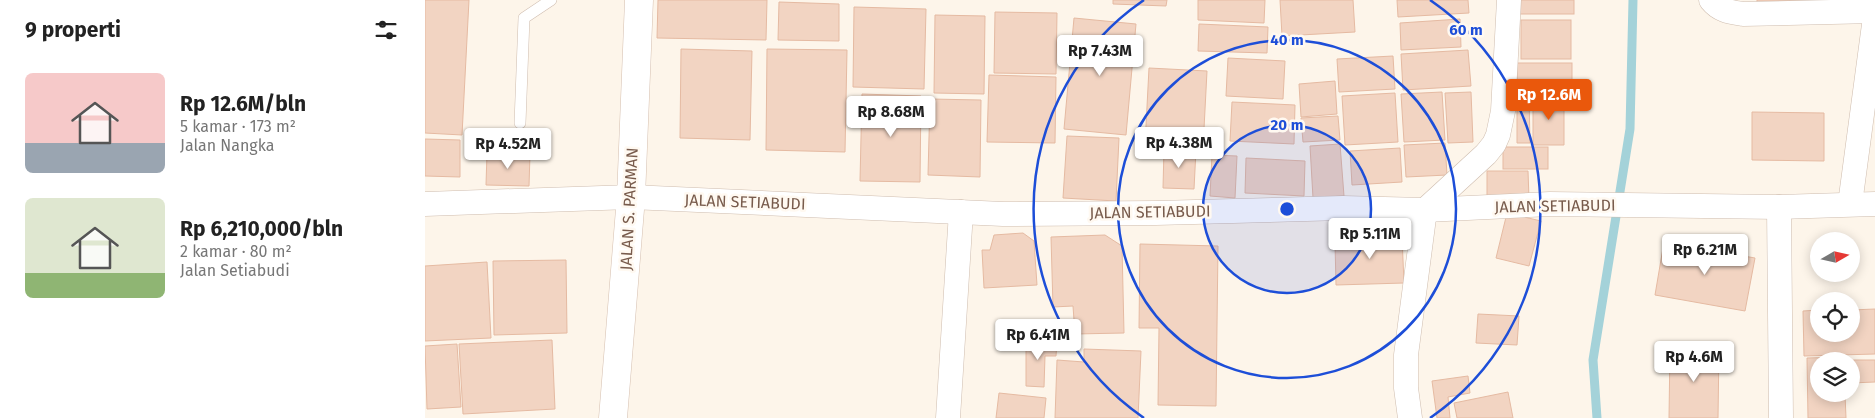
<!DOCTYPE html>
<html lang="id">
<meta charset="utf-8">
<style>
body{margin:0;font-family:"Fira Sans",sans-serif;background:#f2f2f2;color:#222;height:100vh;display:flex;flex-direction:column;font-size:19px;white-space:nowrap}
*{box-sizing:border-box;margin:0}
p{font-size:16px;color:#767676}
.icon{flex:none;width:28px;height:28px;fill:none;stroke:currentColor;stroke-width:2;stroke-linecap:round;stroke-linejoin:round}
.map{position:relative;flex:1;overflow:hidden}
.sheet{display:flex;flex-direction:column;background:#fff;width:425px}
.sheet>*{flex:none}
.needle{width:32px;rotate:81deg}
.tools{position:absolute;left:1385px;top:232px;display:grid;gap:10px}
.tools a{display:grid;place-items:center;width:50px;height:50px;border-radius:50%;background:#fff;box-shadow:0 2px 12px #0003;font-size:25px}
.price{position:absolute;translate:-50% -42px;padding:0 11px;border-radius:5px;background:#fff;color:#222;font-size:16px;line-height:32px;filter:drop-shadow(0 1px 2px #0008)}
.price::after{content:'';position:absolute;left:50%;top:30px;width:15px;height:11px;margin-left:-8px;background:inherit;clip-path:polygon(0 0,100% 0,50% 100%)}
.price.selected{background:#ea580c;color:#fff}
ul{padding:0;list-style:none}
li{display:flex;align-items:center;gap:15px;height:125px;padding:0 25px}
li span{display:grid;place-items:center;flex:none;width:140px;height:100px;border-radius:8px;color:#555}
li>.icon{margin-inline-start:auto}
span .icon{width:60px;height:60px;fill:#fffc;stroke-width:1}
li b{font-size:21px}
h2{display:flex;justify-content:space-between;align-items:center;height:60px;padding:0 25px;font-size:21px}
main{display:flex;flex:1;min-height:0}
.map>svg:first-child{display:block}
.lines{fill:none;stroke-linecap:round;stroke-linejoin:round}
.stream{stroke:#a4d2d9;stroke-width:9}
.building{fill:#f2d4c2;stroke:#e5baa2}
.lane-casing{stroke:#cfbdaf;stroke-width:12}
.street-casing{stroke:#cfbdaf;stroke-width:25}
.secondary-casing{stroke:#d5bfaf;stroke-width:29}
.lane{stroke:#fff;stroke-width:11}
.street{stroke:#fff;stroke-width:24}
.secondary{stroke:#fff;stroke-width:28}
.ring{fill:none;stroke:#1d4ed8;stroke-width:2.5}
.labels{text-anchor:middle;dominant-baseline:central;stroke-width:5;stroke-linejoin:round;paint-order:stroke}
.street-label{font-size:16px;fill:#785b4c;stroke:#fff9f1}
.centre{fill:#1d4ed8;stroke:#fff9f1;stroke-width:2.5}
.ring-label{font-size:15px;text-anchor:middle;font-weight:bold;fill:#1d4ed8;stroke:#fff9f1;stroke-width:5;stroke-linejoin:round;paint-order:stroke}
</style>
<main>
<section class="sheet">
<h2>9 properti<svg class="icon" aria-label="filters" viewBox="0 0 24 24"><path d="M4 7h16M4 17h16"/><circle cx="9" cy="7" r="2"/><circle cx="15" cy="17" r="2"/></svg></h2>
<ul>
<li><span style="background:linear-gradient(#f6c9c9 70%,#9aa5b1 0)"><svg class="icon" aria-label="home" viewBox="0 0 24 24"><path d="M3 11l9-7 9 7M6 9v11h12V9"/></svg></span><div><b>Rp 12.6M/bln</b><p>5 kamar · 173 m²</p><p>Jalan Nangka</p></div></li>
<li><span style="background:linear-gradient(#dfe7d0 75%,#8fb573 0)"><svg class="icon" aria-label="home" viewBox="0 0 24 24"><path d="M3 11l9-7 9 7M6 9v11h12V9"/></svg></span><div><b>Rp 6,210,000/bln</b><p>2 kamar · 80 m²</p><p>Jalan Setiabudi</p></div></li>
</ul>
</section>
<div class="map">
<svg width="1450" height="418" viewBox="0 0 1450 418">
<rect width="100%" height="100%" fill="#fdf5ea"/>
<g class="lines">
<polyline class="stream" points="1172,418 1168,360 1205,129 1208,0"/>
</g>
<g class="building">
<polygon points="0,0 44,0 37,135 0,133"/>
<polygon points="233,0 342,0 341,40 232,38"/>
<polygon points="688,0 742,0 741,6 688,4"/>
<polygon points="773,0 840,0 839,23 773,20"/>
<polygon points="855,0 928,0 930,32 857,36"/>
<polygon points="972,0 1043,0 1044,13 973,17"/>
<rect x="1094" y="0" width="55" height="14"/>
<polygon points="1332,0 1426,0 1332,3"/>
<polygon points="354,2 414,4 414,41 353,40"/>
<polygon points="429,7 501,9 499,89 428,87"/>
<polygon points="570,12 632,13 631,74 569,73"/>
<polygon points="510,15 560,16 559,94 509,93"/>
<polygon points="649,18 711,24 701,135 639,129"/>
<polygon points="1035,19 1036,47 976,50 975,23"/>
<rect x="1096" y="20" width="50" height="39"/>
<polygon points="774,24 843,27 842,53 773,51"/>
<polygon points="256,49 327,51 325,140 255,138"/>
<polygon points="342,49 422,50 420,152 341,150"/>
<polygon points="1043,50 1046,86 978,90 976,54"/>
<polygon points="968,56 970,89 914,92 912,59"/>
<polygon points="803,58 860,61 858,99 801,96"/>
<rect x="1092" y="63" width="55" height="30"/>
<polygon points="724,68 782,71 778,148 720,145"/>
<polygon points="564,75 631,77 630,143 562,142"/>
<polygon points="910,81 912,114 876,117 874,84"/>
<polygon points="1017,92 1020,140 979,142 976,94"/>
<polygon points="1046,92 1048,142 1023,143 1020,93"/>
<polygon points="970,93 973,142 920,145 917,96"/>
<polygon points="437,94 496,96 495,182 435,181"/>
<polygon points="1092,95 1104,95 1105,143 1092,143"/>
<polygon points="1139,96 1139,145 1108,145 1108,97"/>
<polygon points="505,99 556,100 555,177 503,175"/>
<polygon points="807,102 870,105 869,144 805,141"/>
<polygon points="1327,112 1399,113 1399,161 1327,160"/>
<polygon points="913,116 915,140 878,142 876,118"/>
<polygon points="642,136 694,138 691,201 638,198"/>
<polygon points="0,139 35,140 35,177 0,176"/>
<polygon points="1020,143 1022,175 981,177 979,145"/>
<polygon points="915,144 919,196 888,198 885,146"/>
<rect x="1078" y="147" width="45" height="22"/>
<polygon points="975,148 977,182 927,185 925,151"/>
<polygon points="739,149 771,150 769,189 738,188"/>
<polygon points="62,153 105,154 104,186 61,185"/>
<polygon points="787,155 812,156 810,198 785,196"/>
<polygon points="821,158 880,161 879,196 820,193"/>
<polygon points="1062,171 1103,171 1104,199 1062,199"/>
<polygon points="1082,213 1116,221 1104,266 1071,258"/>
<polygon points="965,232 966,238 977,237 979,283 911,285 910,243 931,242 931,233"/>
<polygon points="598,233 609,241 612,285 559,288 557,250 565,250 569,235"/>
<polygon points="680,235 697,246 699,333 650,334 648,306 628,307 626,237"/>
<polygon points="1239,242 1330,258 1320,311 1230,295"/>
<polygon points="715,244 793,246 791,406 733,405 734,328 714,328"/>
<polygon points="141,260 142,333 69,335 68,261"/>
<polygon points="62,262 66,338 0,341 0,266"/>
<polygon points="1450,309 1450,354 1379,356 1378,311 1394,310 1394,334 1426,334 1426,310"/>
<polygon points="1053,314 1094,316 1092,345 1051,343"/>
<polygon points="127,340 130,409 38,414 34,344"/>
<polygon points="601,340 632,341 631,356 620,356 619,387 601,386"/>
<polygon points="32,344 36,407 2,409 0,346"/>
<polygon points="1245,347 1294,348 1293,418 1244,418"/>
<polygon points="659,349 716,351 713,418 630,418 632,360 659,362"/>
<polygon points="1420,357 1420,361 1394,361 1394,394 1420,394 1421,418 1383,418 1382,358"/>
<polygon points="1423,360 1450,360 1450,382 1426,383 1426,361"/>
<polygon points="1043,376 1045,393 1023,397 1025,418 1012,418 1007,381"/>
<polygon points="1083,392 1088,418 1032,418 1029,403"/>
<polygon points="574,393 621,398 619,418 571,418"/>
</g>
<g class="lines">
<g class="lane-casing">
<polyline id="lane" points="95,123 99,18 126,0"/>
</g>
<g class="street-casing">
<g id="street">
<path d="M 1286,0 C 1295,11 1305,12 1318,14 L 1450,11"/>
<polyline points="0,204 206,197 578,214 731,213 918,208 1000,210 1125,204 1354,207 1450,204"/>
<polyline points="1425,204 1450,17"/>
<polyline points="1354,207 1356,418"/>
<polyline points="523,418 536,212"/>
<polyline points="985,418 981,388 981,355 1000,210 1061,154 1069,144 1073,135 1078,111 1084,0"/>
</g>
</g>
<g class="secondary-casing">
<polyline id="secondary" points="188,418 206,197 214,0"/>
</g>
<use href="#lane" class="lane"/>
<use href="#street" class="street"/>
<use href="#secondary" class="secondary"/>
</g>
<circle cx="862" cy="209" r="84" fill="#1d4ed8" fill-opacity=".12"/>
<g class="ring">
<circle cx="862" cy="209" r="84"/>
<circle cx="862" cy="209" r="169"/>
<path d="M719 418A253 253 0 0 1 719 0M1005 0A253 253 0 0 1 1005 418"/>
</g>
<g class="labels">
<g class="street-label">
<text transform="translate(320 202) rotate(2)">JALAN SETIABUDI</text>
<text transform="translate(1130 206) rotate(-1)">JALAN SETIABUDI</text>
<text transform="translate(204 209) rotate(-87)">JALAN S. PARMAN</text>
<text transform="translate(725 212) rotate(-1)">JALAN SETIABUDI</text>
</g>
</g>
<circle cx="862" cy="209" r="8" class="centre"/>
<g class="ring-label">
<text x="1041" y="35">60 m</text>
<text x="862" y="45">40 m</text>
<text x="862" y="130">20 m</text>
</g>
</svg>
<div class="tools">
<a><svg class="needle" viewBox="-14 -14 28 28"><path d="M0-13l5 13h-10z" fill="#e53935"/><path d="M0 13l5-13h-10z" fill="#767676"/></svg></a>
<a><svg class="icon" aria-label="locate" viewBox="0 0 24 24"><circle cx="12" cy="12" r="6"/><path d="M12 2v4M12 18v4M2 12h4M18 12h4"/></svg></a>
<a><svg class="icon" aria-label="layers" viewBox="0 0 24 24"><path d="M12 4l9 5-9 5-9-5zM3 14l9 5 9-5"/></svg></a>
</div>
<b class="price" style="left:675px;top:77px">Rp 7.43M</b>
<b class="price selected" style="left:1124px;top:121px">Rp 12.6M</b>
<b class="price" style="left:466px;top:138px">Rp 8.68M</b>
<b class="price" style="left:754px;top:169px">Rp 4.38M</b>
<b class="price" style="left:83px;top:170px">Rp 4.52M</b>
<b class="price" style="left:945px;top:260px">Rp 5.11M</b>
<b class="price" style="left:1280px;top:276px">Rp 6.21M</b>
<b class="price" style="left:613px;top:361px">Rp 6.41M</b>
<b class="price" style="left:1269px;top:383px">Rp 4.6M</b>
</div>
</main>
